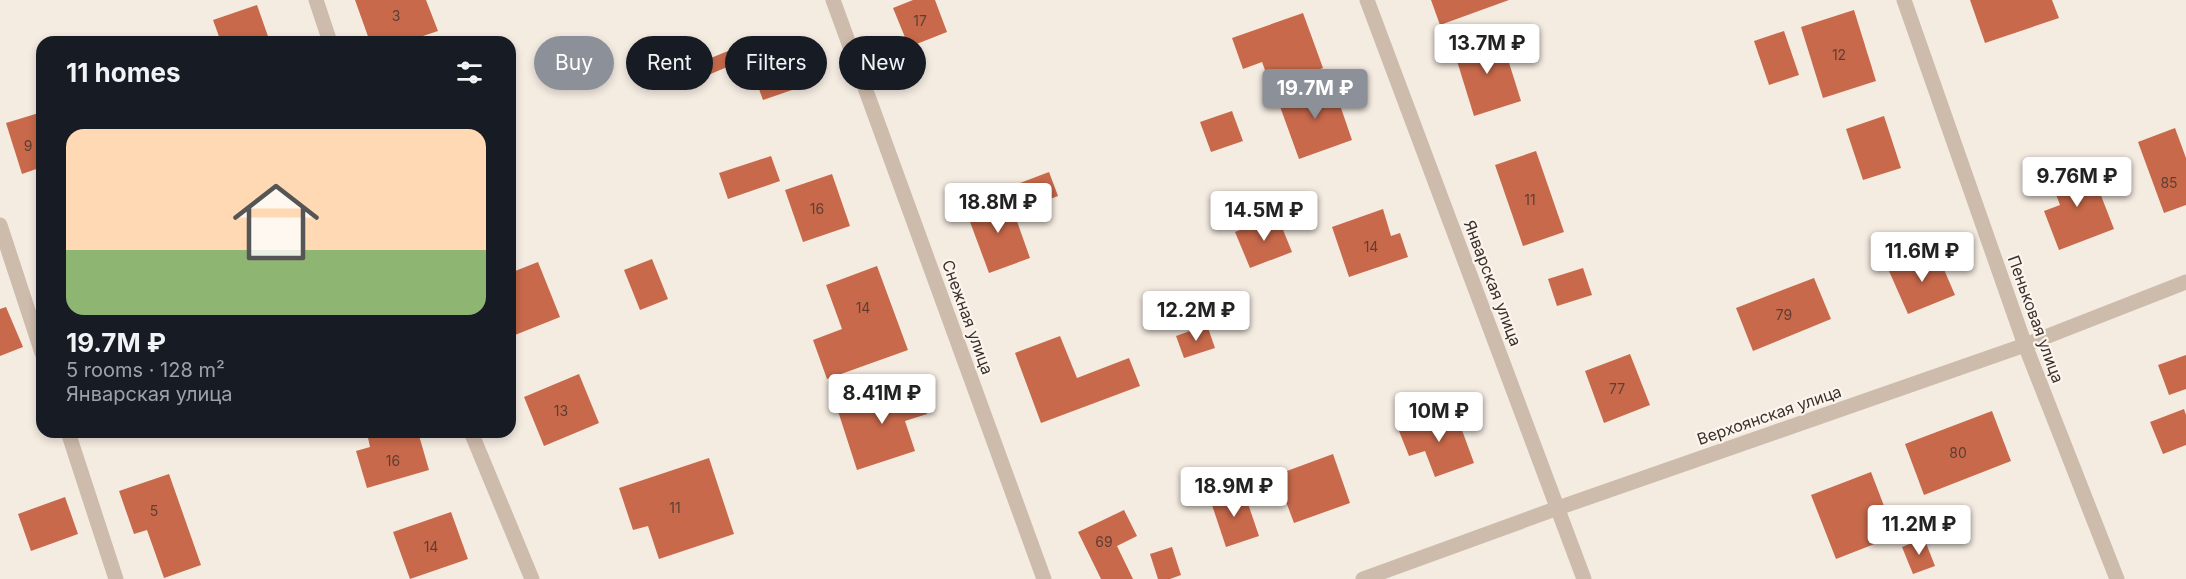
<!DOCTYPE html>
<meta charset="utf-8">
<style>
body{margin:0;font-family:Inter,sans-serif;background:#242831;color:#f1f3f6;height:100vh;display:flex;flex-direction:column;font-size:22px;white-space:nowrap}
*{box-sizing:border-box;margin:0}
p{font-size:20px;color:#9ea1a6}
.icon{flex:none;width:33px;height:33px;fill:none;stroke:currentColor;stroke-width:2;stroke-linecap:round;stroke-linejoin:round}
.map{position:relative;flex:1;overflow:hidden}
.drawer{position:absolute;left:36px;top:36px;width:480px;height:402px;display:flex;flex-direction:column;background:#171b24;border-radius:18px;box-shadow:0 3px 9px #0003}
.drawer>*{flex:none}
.hud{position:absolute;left:534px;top:36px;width:570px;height:54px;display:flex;gap:12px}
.price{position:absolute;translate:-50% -51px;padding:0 14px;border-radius:6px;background:#fff;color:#222;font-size:20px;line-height:39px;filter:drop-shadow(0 2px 3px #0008)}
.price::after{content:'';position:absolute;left:50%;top:36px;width:18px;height:14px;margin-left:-9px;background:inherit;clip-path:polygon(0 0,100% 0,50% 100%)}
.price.active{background:#8c9099;color:#fff}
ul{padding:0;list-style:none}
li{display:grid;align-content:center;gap:12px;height:318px;padding:0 30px}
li+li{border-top:2px solid #363941}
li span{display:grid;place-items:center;height:186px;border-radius:18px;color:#555}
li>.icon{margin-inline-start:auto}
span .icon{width:108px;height:108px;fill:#fffc;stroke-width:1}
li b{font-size:26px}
h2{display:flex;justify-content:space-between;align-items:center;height:72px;padding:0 30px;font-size:26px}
.chip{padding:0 21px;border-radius:27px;background:#171b24;box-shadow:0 3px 9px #0003;font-size:21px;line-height:54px}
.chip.active{background:#8c9099;color:#fff}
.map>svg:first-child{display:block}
.building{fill:#c8694b}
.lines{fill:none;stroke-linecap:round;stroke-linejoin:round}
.minor{stroke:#cdbbac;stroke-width:15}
.labels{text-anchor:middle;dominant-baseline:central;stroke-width:4.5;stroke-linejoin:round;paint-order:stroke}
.number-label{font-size:14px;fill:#5e3e33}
.street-label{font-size:16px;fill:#3b302b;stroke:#fbf5ee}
</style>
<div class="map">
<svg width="2186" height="579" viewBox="0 0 2186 579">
<rect width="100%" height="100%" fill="#f4ebe1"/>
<g class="building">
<polygon points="355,0 426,0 438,31 411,40 411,42 370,42"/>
<polygon points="913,0 935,0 947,32 909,47 893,8"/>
<polygon points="1431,0 1509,0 1440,25"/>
<polygon points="1970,0 2052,0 2059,18 1985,43"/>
<polygon points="257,5 270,42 221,42 213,20"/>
<polygon points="1854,10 1876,81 1823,98 1801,27"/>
<polygon points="1303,13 1323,68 1271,86 1262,62 1243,69 1232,38"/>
<polygon points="1784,31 1799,75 1769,85 1754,41"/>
<polygon points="1500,34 1521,101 1474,116 1453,48"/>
<polygon points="728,51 734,64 706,76 701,62"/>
<polygon points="783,54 795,89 763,100 750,65"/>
<polygon points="1332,82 1352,140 1299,159 1278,101"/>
<polygon points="1232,111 1243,141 1211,152 1200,122"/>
<polygon points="42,112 42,167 22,174 6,123"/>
<polygon points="1884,116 1901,168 1863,180 1846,129"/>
<polygon points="2175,128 2186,158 2186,205 2164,213 2138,142"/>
<polygon points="1536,151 1564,232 1523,246 1495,165"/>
<polygon points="771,156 780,181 728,199 719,173"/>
<polygon points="2088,162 2114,229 2059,250 2044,211 2060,205 2049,176"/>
<polygon points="1049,172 1058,196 1029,207 1020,183"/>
<polygon points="832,174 850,226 803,242 785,190"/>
<polygon points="1008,196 1030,258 989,273 966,211"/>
<polygon points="1383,209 1391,236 1400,233 1408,257 1349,277 1332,227"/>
<polygon points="1277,215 1292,252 1250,268 1235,232"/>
<polygon points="1936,251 1955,295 1908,314 1889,271"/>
<polygon points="652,259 668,299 640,310 624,270"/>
<polygon points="538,262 560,317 510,337 510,273"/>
<polygon points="877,266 908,350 827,379 813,340 842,329 826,285"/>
<polygon points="1583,268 1592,295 1557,306 1548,279"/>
<polygon points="1814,278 1831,319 1753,351 1736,308"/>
<polygon points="6,307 23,347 0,356 0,309"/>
<polygon points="1207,325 1215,348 1184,358 1176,336"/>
<polygon points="1060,336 1077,378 1129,358 1140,386 1041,423 1015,353"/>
<polygon points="1630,354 1650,405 1604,423 1585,371"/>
<polygon points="2186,355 2186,389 2169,395 2158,365"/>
<polygon points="579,374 599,423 544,446 524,397"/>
<polygon points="917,383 927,414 905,421 915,451 857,470 837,408"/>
<polygon points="2184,409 2186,415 2186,445 2163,454 2150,422"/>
<polygon points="1455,411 1474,463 1435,477 1425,451 1409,456 1399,431"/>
<polygon points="1992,411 2011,461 1924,495 1905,444"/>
<polygon points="371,432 418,432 429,470 367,488 356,451 370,447 367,433"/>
<polygon points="1333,454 1350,503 1294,523 1276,475"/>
<polygon points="709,458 734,534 659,559 648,526 633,530 619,488"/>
<polygon points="1871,472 1891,524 1872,532 1877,543 1836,559 1811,495"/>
<polygon points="169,474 201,565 164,578 147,530 134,534 119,491"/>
<polygon points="1243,489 1259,536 1226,547 1210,499"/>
<polygon points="65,497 78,534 31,551 18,514"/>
<polygon points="1124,510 1137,536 1117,546 1133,579 1101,579 1078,532"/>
<polygon points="451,512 468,559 410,579 393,532"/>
<polygon points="1924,538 1935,566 1913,574 1902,547"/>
<polygon points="1172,547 1181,575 1170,579 1158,579 1150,554"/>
</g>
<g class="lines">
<g class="minor">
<polyline points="316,0 330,42"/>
<polyline points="833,0 1044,579"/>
<polyline points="1367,0 1584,579"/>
<polyline points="1904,0 2025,345 2117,579"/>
<polyline points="0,225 42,353"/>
<polyline points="68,432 116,579"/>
<polyline points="471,432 532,579"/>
<polyline points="1363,579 1558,508 2025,345 2186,282"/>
</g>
</g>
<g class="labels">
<g class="number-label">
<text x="396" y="15">3</text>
<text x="920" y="20">17</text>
<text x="1839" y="54">12</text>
<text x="28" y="145">9</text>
<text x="2169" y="182">85</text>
<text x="1530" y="199">11</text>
<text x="817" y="208">16</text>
<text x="1371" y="246">14</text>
<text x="863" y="307">14</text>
<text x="1784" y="314">79</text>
<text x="1617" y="388">77</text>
<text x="561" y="410">13</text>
<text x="1958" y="452">80</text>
<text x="393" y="460">16</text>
<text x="675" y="507">11</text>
<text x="154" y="510">5</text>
<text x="1104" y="541">69</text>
<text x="431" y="546">14</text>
</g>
<g class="street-label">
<text transform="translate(1493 283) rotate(69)">Январская улица</text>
<text transform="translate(968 317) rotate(70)">Снежная улица</text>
<text transform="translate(2036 319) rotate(70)">Пеньковая улица</text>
<text transform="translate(1769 415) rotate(-19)">Верхоянская улица</text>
</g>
</g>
</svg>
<b class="price" style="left:1487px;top:75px">13.7M ₽</b>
<b class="price active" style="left:1315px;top:120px">19.7M ₽</b>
<b class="price" style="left:2077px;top:208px">9.76M ₽</b>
<b class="price" style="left:998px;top:234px">18.8M ₽</b>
<b class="price" style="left:1264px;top:242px">14.5M ₽</b>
<b class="price" style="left:1922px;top:283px">11.6M ₽</b>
<b class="price" style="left:1196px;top:342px">12.2M ₽</b>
<b class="price" style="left:882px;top:425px">8.41M ₽</b>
<b class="price" style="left:1439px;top:443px">10M ₽</b>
<b class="price" style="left:1234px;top:518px">18.9M ₽</b>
<b class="price" style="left:1919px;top:556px">11.2M ₽</b>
<div class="hud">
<a class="chip active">Buy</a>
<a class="chip">Rent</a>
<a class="chip">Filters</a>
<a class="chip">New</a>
</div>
<section class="drawer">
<h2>11 homes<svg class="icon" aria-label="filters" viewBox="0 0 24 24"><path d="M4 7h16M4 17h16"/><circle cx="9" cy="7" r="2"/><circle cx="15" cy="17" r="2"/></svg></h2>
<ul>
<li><span style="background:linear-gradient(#ffd9b3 65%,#8fb573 0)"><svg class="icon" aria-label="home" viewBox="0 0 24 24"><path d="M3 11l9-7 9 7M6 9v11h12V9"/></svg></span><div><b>19.7M ₽</b><p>5 rooms · 128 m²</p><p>Январская улица</p></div></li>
</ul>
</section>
</div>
